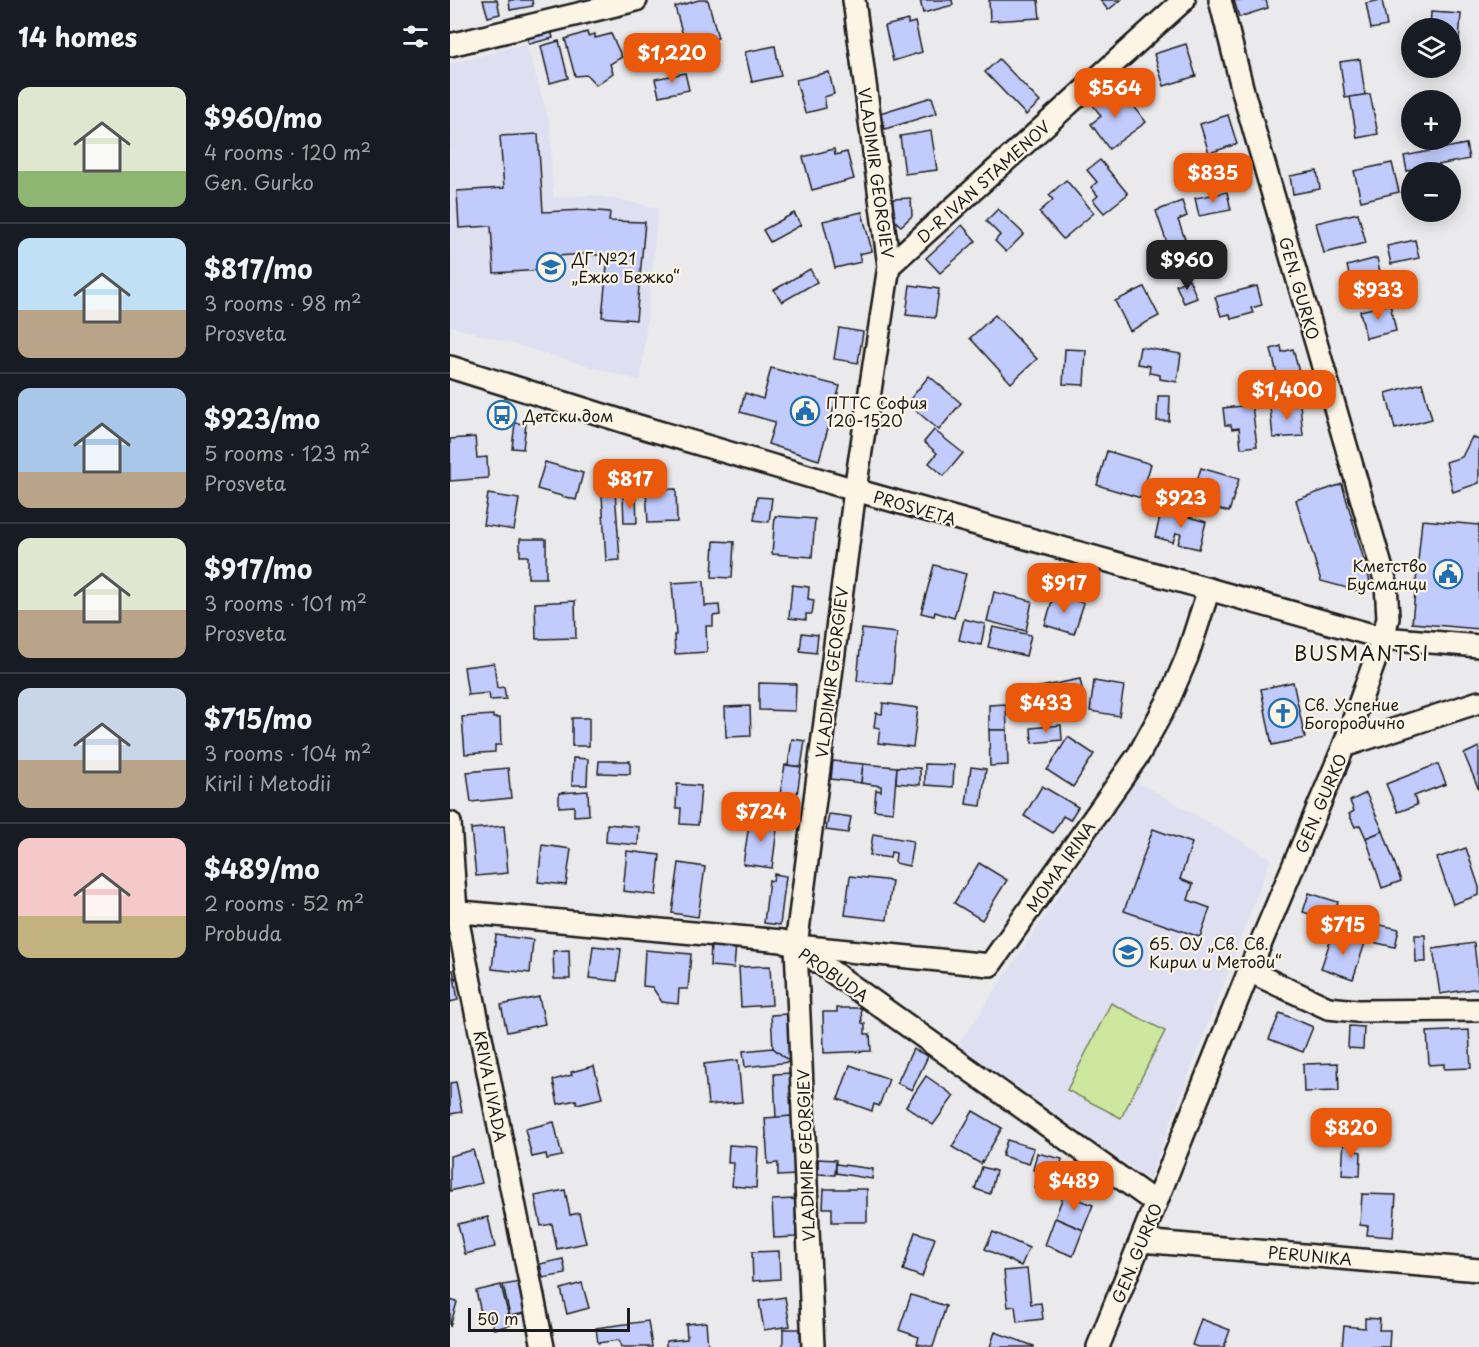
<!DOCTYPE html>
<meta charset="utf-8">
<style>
body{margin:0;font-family:"Playpen Sans",sans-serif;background:#20242c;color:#f1f3f6;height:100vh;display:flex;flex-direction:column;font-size:22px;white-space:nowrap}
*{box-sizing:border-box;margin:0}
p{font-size:20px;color:#9ea1a6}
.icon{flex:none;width:33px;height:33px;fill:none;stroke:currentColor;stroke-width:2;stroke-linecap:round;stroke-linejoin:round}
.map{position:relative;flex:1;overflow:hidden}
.panel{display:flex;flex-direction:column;background:#171b24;width:450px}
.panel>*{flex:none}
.buttons{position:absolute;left:951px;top:18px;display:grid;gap:12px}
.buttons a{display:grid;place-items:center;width:60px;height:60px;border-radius:50%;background:#171b24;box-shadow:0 3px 15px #0003;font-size:30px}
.scale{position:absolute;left:18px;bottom:15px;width:162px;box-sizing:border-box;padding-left:6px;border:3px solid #1c1c1c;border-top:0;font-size:16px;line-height:21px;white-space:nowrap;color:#1c1c1c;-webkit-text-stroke:4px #fcf5e5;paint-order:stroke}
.price{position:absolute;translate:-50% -51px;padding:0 14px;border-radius:12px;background:#ea580c;color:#fff;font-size:20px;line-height:39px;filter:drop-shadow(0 2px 3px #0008)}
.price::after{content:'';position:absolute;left:50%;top:36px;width:18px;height:14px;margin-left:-9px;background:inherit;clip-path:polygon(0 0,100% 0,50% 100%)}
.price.current{background:#222;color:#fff}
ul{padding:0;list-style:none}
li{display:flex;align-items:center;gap:18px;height:150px;padding:0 18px}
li+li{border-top:2px solid #363941}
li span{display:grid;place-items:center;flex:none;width:168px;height:120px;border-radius:12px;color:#555}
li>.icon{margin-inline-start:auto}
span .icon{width:72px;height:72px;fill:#fffc;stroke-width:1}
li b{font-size:26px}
h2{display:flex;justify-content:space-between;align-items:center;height:72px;padding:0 18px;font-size:26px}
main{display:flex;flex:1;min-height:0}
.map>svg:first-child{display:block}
.built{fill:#dee0f1}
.green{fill:#cde89e;stroke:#74825d;stroke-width:1.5}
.building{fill:#c1ccfd;stroke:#1c1c1c;stroke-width:1.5}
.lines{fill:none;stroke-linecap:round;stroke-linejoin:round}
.street-casing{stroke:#1c1c1c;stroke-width:26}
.street{stroke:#fcf5e5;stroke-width:21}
.labels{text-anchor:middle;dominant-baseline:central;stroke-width:4.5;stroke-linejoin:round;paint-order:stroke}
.street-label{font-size:16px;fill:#1c1c1c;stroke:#fcf5e5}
.poi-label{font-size:16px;fill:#1c1c1c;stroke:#fcf5e5;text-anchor:start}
.quarter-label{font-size:20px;letter-spacing:1.5px;fill:#1c1c1c;stroke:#fcf5e5}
</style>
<main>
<section class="panel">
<h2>14 homes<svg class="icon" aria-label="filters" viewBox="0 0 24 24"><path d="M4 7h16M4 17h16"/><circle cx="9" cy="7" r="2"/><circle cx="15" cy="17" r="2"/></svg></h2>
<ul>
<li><span style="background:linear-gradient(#dfe7d0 70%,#8fb573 0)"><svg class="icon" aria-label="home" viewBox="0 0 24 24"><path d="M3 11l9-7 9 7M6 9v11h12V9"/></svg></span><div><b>$960/mo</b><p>4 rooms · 120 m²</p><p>Gen. Gurko</p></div></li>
<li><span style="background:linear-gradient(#bfe0f5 60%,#b9a48a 0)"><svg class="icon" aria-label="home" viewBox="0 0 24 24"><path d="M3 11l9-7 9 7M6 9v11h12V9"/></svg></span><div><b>$817/mo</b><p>3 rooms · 98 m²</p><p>Prosveta</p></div></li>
<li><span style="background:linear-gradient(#a9c7e8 70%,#b9a48a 0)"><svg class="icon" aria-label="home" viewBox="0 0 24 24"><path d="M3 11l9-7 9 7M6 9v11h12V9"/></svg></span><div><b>$923/mo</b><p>5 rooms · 123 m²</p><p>Prosveta</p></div></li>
<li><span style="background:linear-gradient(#dfe7d0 60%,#b9a48a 0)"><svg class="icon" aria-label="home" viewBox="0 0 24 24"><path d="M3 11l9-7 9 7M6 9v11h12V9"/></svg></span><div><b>$917/mo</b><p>3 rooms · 101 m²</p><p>Prosveta</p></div></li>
<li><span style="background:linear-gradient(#c9d6e8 60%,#b9a48a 0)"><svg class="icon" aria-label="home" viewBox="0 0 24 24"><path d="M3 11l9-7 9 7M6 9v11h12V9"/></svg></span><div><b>$715/mo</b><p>3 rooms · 104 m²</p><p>Kiril i Metodii</p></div></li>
<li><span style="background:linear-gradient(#f6c9c9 65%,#c2b280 0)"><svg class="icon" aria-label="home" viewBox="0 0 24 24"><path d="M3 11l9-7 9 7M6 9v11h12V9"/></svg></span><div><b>$489/mo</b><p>2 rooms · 52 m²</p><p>Probuda</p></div></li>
</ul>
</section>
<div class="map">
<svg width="1029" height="1347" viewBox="0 0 1029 1347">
<rect width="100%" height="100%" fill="#eae9ec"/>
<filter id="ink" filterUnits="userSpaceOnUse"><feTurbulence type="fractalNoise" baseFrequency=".0167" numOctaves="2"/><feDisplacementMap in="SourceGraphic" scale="12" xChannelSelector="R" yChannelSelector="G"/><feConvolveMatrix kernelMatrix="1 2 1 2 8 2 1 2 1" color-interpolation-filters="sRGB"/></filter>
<g filter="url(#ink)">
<g class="built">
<polygon points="76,43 100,124 103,197 143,195 208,208 191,381 0,326 0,64"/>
<polygon points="686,781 821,858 699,1180 508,1045"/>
</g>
<polygon class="green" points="661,1003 715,1031 671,1118 617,1090"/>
<g class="building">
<polygon points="33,0 47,0 50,14 38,17"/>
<polygon points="59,0 82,0 83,6 60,10"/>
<polygon points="249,0 258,0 268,38 236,46 225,7"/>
<polygon points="470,0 502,0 503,5 473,13"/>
<polygon points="539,0 588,0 590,18 540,21"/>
<polygon points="650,0 671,0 658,10"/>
<polygon points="784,0 816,0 818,8 789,17"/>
<polygon points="932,0 937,26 921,29 916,3"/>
<polygon points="981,12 1011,14 1008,55 1000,55 1000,28 980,28"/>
<polygon points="458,20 458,24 465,22 472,52 443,61 435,26"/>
<polygon points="100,25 103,38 79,44 75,31"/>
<polygon points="137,32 138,36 145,34 145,38 161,34 172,57 160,64 163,73 146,85 137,75 125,76 115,39"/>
<polygon points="109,41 118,78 100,83 91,46"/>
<polygon points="736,44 746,76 714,86 704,54"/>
<polygon points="325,46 331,76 302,82 295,52"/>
<polygon points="549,59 590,102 576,115 535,72"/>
<polygon points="910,59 915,95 895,98 890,62"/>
<polygon points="379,72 384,94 374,97 376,108 355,113 346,80"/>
<polygon points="235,73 239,90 209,96 205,79"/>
<polygon points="656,90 667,104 677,97 696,122 659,149 641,124 651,116 640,101"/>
<polygon points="920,94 928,134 907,138 900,97"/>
<polygon points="482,97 487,113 435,129 430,113"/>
<polygon points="778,115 787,144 759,153 750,124"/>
<polygon points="481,131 487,170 455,174 450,136"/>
<polygon points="88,134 93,212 134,210 160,212 159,221 195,222 186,320 152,317 158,256 137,254 91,257 92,270 44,273 41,226 9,228 7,191 54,188 50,136"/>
<polygon points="1016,144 1019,159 957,171 954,156"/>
<polygon points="384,149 385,155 397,152 404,179 362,190 353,157"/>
<polygon points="650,160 678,194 654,213 643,200 648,196 641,187 647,182 637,170"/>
<polygon points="942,163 949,192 911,201 904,171"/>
<polygon points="867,171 870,189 843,194 840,176"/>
<polygon points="616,180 644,213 613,239 589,212 603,200 599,195"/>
<polygon points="777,192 781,210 749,216 745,198"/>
<polygon points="461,198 462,216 451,226 444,220 442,199"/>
<polygon points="732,201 737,216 728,220 735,239 718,246 706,211"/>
<polygon points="548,209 574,234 556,252 545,241 550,235 536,221"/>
<polygon points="412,212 422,251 409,254 411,262 385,268 373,221"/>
<polygon points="344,213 351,225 320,242 313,230"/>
<polygon points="908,213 916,243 874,253 866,223"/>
<polygon points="512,225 526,241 490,273 476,258"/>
<polygon points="965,240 969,258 941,264 937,246"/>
<polygon points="927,258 934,291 905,298 897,266"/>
<polygon points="360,269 367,282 332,302 324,290"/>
<polygon points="739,279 747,298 734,303 726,285"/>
<polygon points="460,285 489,289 485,318 456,315"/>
<polygon points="807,286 812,305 801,308 803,313 781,319 780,314 771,316 765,297"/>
<polygon points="694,287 709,316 680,331 665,301"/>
<polygon points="940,304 946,331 916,338 910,311"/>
<polygon points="545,315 587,359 561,383 520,338"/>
<polygon points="389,328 413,332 408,363 384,359"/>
<polygon points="831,346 832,352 843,349 851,380 830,387 821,349"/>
<polygon points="690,347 731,354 727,382 710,379 710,375 699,373 700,366 687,364"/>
<polygon points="615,349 636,350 634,385 613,384"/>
<polygon points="321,368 390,386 369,460 318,444 325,422 290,412 295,393 313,399"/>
<polygon points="479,376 511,403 489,430 457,403"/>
<polygon points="828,376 830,387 834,386 835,397 805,401 802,379"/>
<polygon points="972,383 982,419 945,429 936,393"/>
<polygon points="708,396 720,396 719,421 707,421"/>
<polygon points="850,404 853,436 823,438 820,407"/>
<polygon points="802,405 807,446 791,448 789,428 782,429 781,425 775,425 773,408"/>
<polygon points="65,423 76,424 73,449 62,448"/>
<polygon points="484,430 513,453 494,476 479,463 487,453 474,442"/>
<polygon points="25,437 27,458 37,457 38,478 0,481 0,439"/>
<polygon points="1022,437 1029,440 1029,483 1003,492 996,462 1012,457"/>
<polygon points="657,451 701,464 691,498 647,485"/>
<polygon points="95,462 133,473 126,500 87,489"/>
<polygon points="751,468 789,479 779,512 741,501"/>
<polygon points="164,478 170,560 156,561 151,479"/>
<polygon points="892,484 920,581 908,591 871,581 846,500"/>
<polygon points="226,489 227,522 198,523 196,490"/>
<polygon points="38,494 69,499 64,530 33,525"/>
<polygon points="173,497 186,497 187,523 174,523"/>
<polygon points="307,497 322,498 319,522 304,520"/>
<polygon points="712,509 756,522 749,549 728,544 731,534 726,533 723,542 705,537"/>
<polygon points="325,516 365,519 362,557 322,554"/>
<polygon points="972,520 1029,525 1029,629 962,623"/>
<polygon points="70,539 96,539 96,578 78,578 78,556 70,556"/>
<polygon points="264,541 284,542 282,578 262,577"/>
<polygon points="484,565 516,574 504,618 485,612 484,616 471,613"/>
<polygon points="254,581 255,606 269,605 270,615 263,616 263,626 256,626 257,652 225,654 224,635 226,635 222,583"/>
<polygon points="342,585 359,587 358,599 364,600 362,614 356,614 356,620 339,618"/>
<polygon points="544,592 582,601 576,631 537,621"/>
<polygon points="604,594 634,603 624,634 595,625"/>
<polygon points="125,601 126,638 86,639 85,603"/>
<polygon points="514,619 535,624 531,645 509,640"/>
<polygon points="543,627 581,635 576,656 538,647"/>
<polygon points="412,629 447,633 442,684 407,681"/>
<polygon points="352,633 368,635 366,653 350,651"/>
<polygon points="44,663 47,688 54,687 56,699 40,700 39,693 18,695 14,667"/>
<polygon points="630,679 633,693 578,704 575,690"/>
<polygon points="644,681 674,686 669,716 640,711"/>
<polygon points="843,682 855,738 822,745 811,689"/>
<polygon points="309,683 346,684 345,711 309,710"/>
<polygon points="433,703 468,708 463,747 428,743 430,728 424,727 426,713 432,714"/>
<polygon points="556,704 557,730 539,730 539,705"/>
<polygon points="300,706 301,736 276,737 275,707"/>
<polygon points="43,715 43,718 50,718 51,745 45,745 45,752 15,754 12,717"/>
<rect x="122" y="718" width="17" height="28"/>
<polygon points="611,725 612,740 582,743 581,728"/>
<polygon points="539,730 557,730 558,765 540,766"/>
<polygon points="618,737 644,754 623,787 597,770"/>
<polygon points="342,739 355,741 351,767 338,765"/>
<polygon points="1029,747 1029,790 1014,754"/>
<polygon points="123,758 138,759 137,785 122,785"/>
<polygon points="149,761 180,761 180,774 148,773"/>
<polygon points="383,761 413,764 411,783 381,779"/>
<polygon points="413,764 447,767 443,812 424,810 426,790 431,791 431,786 411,783"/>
<polygon points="475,764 504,765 503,787 475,785"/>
<polygon points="988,764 996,784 964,796 967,805 948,812 936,784"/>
<polygon points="335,765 351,767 346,802 329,800"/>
<polygon points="447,767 470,768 470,785 446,783"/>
<polygon points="521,767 536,769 531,806 516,804"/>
<polygon points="58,768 61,798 21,802 17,772"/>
<polygon points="227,784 251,786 248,825 230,824 231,808 226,808"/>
<polygon points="592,786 628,807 620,820 613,816 603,833 574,816"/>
<polygon points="138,791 139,815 124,816 124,806 109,807 109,793"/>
<polygon points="916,793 933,831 916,838 910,825 905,827 899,814 904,811 900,801"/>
<polygon points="379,814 401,817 398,833 376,830"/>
<polygon points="300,818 328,821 322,868 293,864"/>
<polygon points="157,824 189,827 188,845 156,842"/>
<polygon points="54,826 58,873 26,876 21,829"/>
<polygon points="703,829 742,843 730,879 743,884 738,900 760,908 750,937 674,911"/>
<polygon points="933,831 951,881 932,888 916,838"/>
<polygon points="423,834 463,841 459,866 445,863 446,853 441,852 440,858 420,855"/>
<polygon points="92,845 121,849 116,885 88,882"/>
<polygon points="1016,848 1029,887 1029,895 1003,904 987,858"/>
<polygon points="177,851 210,855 206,895 173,891"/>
<polygon points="229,863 255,867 248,917 222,913"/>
<polygon points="529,863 557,880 532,920 504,903"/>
<polygon points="324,874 336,876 330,925 314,923 319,880 323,881"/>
<polygon points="400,876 442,881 437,920 395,915"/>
<polygon points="859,893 888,902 882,921 853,912"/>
<polygon points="908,920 949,929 945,947 904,938"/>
<polygon points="46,935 83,940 80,973 42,969"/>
<polygon points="894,935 915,943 903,979 871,968 882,936 892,940"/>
<polygon points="965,935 975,935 976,962 966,962"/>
<polygon points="261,942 286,944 284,968 260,966"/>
<polygon points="1024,943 1029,988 990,994 983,949"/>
<polygon points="143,946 171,949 167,981 139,978"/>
<polygon points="119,950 120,979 104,979 103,951"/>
<polygon points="195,950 241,954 238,989 229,989 228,1004 212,1002 202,987 193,986"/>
<polygon points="320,966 322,1005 291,1007 289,967"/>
<polygon points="0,970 3,970 8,1000 0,1002"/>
<polygon points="89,997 95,1024 57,1032 51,1005"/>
<polygon points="387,1008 411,1008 412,1023 415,1024 415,1034 420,1034 421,1051 374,1053 373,1012 387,1012"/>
<polygon points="830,1013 863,1027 853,1052 819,1039"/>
<polygon points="337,1014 340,1062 323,1048 321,1015"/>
<polygon points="899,1026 914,1027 913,1049 898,1048"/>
<polygon points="1019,1030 1021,1068 994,1069 994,1064 979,1065 977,1032"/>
<polygon points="323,1048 340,1062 295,1067 293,1051"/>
<polygon points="463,1049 478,1056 462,1090 447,1083"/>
<polygon points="288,1060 292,1102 258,1105 254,1064"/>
<polygon points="888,1063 889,1091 854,1092 853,1064"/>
<polygon points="400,1065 439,1079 429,1106 424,1104 422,1111 388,1099"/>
<polygon points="144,1066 152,1098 127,1104 126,1100 108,1104 103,1080 122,1075 121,1072"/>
<polygon points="341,1073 342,1116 326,1118 324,1074"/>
<polygon points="476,1076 504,1096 483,1125 456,1106"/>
<polygon points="6,1082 12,1112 0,1114 0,1083"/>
<polygon points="523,1111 552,1128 531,1164 502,1147"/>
<polygon points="342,1116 346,1175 328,1176 328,1163 318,1164 315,1118"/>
<polygon points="104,1122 112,1156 97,1159 96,1154 82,1157 75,1129"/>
<polygon points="894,1139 906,1140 906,1151 911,1152 910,1176 892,1175"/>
<polygon points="557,1140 584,1148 579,1164 552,1156"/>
<polygon points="279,1145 308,1147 306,1188 282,1186 284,1163 278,1163"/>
<polygon points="23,1150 32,1183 0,1191 0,1156"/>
<polygon points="587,1153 612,1159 603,1193 585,1188 589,1172 583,1170"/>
<polygon points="368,1159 386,1160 385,1175 368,1174"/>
<polygon points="386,1164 423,1169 422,1179 386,1173"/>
<polygon points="532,1167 546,1171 540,1194 525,1189"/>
<polygon points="374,1189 417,1189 417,1222 382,1222 382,1208 373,1208"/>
<polygon points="115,1190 120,1215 129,1213 136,1243 107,1249 102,1224 91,1226 85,1196"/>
<polygon points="614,1194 643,1205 633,1230 605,1218"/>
<polygon points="912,1194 946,1195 943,1237 917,1235 918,1226 910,1225"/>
<polygon points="345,1199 346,1237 324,1238 322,1200"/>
<polygon points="38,1217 45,1247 15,1254 8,1224"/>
<polygon points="605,1218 633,1230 623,1256 595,1245"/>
<polygon points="465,1232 485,1238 472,1277 453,1270"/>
<polygon points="543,1232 579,1248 571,1266 535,1249"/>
<polygon points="329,1251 330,1279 303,1281 302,1252"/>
<polygon points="113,1259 116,1274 93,1278 90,1264"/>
<polygon points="577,1269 581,1304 591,1303 593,1319 567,1322 565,1306 558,1307 554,1271"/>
<polygon points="70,1282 75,1313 60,1316 53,1285"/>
<polygon points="132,1283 139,1308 117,1314 111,1289"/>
<polygon points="51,1285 61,1325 44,1329 40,1315 32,1317 26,1291"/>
<polygon points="461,1295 496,1306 483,1347 467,1344 469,1337 449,1330"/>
<polygon points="335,1297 340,1326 314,1330 309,1301"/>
<polygon points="0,1300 7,1302 0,1327"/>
<polygon points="915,1318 930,1319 929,1330 940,1330 939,1347 892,1347 894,1326 915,1328"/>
<polygon points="751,1319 780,1330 774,1347 748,1347 742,1345"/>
<polygon points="198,1321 202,1347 171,1347 169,1340 148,1343 146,1328"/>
<polygon points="256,1322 258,1347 216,1347 216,1341 237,1339 236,1324"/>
<polygon points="333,1329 350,1329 351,1347 333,1347"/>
<polygon points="545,1332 584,1346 584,1347 540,1347"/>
</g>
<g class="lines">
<g class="street-casing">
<g id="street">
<polyline points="0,45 186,0"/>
<polyline points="439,266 734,0"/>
<polyline points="0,367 185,425 405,490 933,638 1029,646"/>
<polyline points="894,746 1029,702"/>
<polyline points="0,823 6,912 93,1347"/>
<polyline points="0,911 332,941 346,946 706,1203"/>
<polyline points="347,946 540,965 689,754 719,699 737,657 759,589"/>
<polyline points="799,971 878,1008 907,1011 1029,1010"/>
<polyline points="691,1241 1029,1270"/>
<polyline points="363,1347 346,946 405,490 439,266 404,0"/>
<polyline points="648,1347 799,971 894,746 933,638 938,618 936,583 794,95 770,0"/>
</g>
</g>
<use href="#street" class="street"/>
</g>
</g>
<defs>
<g id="school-ring" transform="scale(1.5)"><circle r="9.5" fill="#fcf5e5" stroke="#1f6fb2" stroke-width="1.5"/><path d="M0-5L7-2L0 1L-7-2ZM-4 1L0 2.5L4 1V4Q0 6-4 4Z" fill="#1f6fb2"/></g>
<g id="civic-ring" transform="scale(1.5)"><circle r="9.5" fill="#fcf5e5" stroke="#1f6fb2" stroke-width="1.5"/><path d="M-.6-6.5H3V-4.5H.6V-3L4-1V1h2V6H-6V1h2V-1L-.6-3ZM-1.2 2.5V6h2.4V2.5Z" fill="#1f6fb2"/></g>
<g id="bus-ring" transform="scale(1.5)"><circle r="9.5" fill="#fcf5e5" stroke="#1f6fb2" stroke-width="1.5"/><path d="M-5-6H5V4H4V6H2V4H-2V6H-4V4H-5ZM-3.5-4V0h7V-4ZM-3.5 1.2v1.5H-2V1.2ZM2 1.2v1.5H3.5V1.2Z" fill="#1f6fb2"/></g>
<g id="church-ring" transform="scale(1.5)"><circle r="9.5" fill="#fcf5e5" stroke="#1f6fb2" stroke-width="1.5"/><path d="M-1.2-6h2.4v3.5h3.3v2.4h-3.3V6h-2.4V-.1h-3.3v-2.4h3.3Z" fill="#1f6fb2"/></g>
</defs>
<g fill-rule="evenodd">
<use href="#school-ring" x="101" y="267"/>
<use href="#civic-ring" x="355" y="411"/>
<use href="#bus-ring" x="52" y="415"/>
<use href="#civic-ring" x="998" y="574"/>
<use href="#church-ring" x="833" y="713"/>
<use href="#school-ring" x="678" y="952"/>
</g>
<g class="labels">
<g class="street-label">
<text transform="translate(427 173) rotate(82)">VLADIMIR GEORGIEV</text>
<text transform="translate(533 181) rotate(-42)">D-R IVAN STAMENOV</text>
<text transform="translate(850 288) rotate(74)">GEN. GURKO</text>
<text transform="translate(465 507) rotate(16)">PROSVETA</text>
<text transform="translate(381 672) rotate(-83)">VLADIMIR GEORGIEV</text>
<text transform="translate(870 803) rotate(-67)">GEN. GURKO</text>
<text transform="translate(610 866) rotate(-55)">MOMA IRINA</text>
<text transform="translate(384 974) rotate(35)">PROBUDA</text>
<text transform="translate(41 1086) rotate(79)">KRIVA LIVADA</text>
<text transform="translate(355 1155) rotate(-92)">VLADIMIR GEORGIEV</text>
<text transform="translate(686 1253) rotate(-68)">GEN. GURKO</text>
<text transform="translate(860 1255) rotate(5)">PERUNIKA</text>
</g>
<g class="poi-label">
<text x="122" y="258">ДГ №21<tspan x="122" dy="18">„Ежко Бежко“</tspan></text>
<text x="376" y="402">ПТТС София<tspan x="376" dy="18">120-1520</tspan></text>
<text x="73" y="415">Детски дом</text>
<text x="977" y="565" text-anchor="end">Кметство<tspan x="977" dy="18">Бусманци</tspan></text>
<text x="854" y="704">Св. Успение<tspan x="854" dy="18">Богородично</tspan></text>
<text x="699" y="943">65. ОУ „Св. Св.<tspan x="699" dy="18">Кирил и Методи“</tspan></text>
</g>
<g class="quarter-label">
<text x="912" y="653">BUSMANTSI</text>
</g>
</g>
</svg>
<div class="buttons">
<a><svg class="icon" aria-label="layers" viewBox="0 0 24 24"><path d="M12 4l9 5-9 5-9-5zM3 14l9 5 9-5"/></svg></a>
<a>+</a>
<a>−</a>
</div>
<div class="scale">50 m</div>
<b class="price" style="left:222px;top:84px">$1,220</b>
<b class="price" style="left:665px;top:119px">$564</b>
<b class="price" style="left:763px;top:204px">$835</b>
<b class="price current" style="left:737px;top:291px">$960</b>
<b class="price" style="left:928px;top:321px">$933</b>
<b class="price" style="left:837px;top:421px">$1,400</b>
<b class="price" style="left:180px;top:510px">$817</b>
<b class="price" style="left:731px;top:529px">$923</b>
<b class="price" style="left:614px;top:614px">$917</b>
<b class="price" style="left:596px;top:734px">$433</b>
<b class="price" style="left:311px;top:843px">$724</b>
<b class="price" style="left:893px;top:956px">$715</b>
<b class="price" style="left:901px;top:1159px">$820</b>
<b class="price" style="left:624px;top:1212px">$489</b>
</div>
</main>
